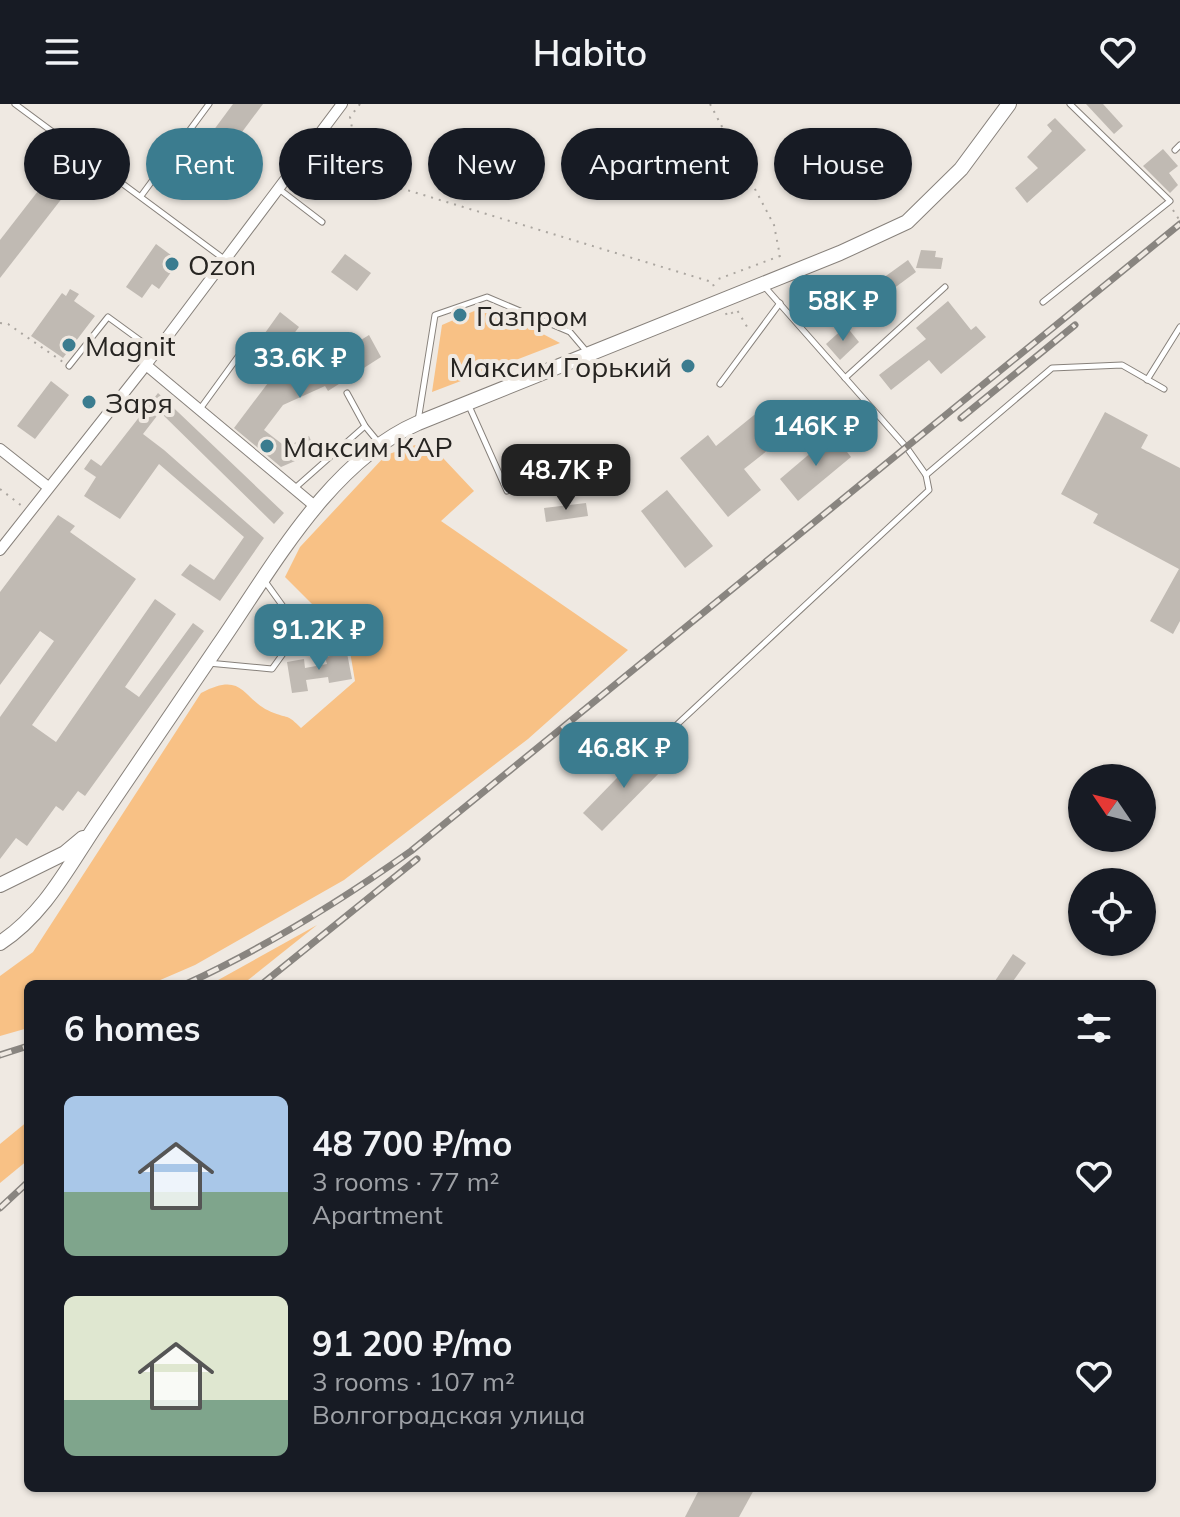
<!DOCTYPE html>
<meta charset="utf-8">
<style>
body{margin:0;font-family:Mulish,sans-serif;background:#20242c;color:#f1f3f6;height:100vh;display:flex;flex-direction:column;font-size:30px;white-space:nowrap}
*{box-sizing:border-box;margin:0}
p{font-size:26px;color:#9ea1a6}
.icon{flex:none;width:44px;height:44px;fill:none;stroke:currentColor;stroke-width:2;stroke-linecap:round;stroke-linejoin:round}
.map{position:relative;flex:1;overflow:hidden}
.details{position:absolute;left:24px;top:876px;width:1132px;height:512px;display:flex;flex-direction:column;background:#171b24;border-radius:12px;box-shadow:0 2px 6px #0004}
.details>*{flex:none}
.top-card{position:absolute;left:24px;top:24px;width:1132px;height:72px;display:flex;gap:16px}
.needle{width:52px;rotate:305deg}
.tools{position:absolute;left:1068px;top:660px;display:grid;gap:16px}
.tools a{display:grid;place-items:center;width:88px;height:88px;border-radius:50%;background:#171b24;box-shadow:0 2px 6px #0004;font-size:40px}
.price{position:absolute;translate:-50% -68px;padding:0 18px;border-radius:16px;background:#3b7c8f;color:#fff;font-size:26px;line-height:52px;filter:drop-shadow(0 2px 4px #0008)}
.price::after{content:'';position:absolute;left:50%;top:48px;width:24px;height:18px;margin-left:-12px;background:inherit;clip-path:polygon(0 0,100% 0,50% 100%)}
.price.on{background:#222;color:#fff}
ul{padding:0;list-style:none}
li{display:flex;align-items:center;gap:24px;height:200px;padding:0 40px}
li span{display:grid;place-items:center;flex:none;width:224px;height:160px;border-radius:12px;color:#555}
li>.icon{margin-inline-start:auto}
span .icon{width:96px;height:96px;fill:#fffc;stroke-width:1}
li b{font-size:34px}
h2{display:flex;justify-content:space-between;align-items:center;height:96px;padding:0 40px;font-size:34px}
.chip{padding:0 28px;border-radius:36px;background:#171b24;box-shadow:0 2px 6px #0004;font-size:28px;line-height:72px}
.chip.on{background:#3b7c8f;color:#fff}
header{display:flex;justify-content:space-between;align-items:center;height:104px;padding:0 40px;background:#171b24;font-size:36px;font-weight:600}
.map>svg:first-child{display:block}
.green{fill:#f8c185}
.building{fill:#c0bab3}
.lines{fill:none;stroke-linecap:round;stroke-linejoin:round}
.service-casing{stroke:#87817b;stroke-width:7}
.minor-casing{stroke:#87817b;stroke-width:12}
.secondary-casing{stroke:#87817b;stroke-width:16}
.path{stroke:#aba6a0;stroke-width:2;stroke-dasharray:2 6;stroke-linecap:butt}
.service{stroke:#fff;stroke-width:5}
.minor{stroke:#fff;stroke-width:10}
.secondary{stroke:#fff;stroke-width:14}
.rail-casing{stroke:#898580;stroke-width:7}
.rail{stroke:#efe9e2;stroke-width:4;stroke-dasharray:12;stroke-linecap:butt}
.poi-dot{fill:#3b7c8f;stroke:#efe9e2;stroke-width:3}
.labels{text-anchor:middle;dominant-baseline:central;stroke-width:8;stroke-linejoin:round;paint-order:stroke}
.poi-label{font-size:28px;fill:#272522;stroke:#efe9e2;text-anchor:start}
</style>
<header><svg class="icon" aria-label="menu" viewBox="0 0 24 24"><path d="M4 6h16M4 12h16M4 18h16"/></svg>Habito<svg class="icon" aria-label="heart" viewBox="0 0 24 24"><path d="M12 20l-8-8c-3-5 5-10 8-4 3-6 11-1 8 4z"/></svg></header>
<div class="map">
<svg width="1180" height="1413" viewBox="0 0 1180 1413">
<rect width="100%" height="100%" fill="#efe9e2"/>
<g class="green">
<polygon points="488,201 560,239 432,288 442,221"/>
<path d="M 427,337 L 474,387 L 441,417 L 628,546 L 528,635 L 344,776 L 195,861 L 151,880 L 28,880 L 28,924 L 0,932 L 0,872 L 33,848 L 201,589 C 246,565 242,598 274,609 C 290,615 287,610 301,624 L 355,577 L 348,536 L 285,473 L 300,443 L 386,351 Z"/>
<polygon points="317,821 243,880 211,880"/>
<polygon points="28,1017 28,1056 0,1079 0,1040"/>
</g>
<g class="building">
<polygon points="233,0 263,0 198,87 179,73"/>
<polygon points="1086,0 1103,0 1123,22 1114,30"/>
<polygon points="1055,14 1086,46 1027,99 1015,84 1038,64 1027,53 1052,27 1047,21"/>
<polygon points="1163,45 1178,62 1169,69 1178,81 1170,89 1143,62"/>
<polygon points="59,60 77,75 0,174 0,136"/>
<polygon points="156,140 179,157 159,185 152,180 142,194 126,183"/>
<polygon points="921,146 936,147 935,153 943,154 941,165 916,164"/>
<polygon points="345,150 371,169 357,187 331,168"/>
<polygon points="908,156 916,168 870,202 861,190"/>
<polygon points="70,185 79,190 74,197 95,212 63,254 31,232 62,189 66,192"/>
<polygon points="948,197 971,226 976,222 986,233 941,270 929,256 891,286 879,271 926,235 916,224"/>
<polygon points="280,208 299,223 277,252 266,243 272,235 265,229"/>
<polygon points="846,222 859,238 840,256 826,240"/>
<polygon points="369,231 381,253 328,287 325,282 283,301 264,326 286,343 309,332 316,348 281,363 234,324 271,275 301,266 303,272"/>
<polygon points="51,277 69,291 35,335 17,322"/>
<polygon points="158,289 284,409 274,420 160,308 143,330 164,346 264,434 220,497 181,471 190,460 214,476 244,433 159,360 120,415 84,392 96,373 84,365 91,355 101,362"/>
<polygon points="759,307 782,335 744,365 761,386 728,413 680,354 708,331 716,342"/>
<polygon points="1105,308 1148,331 1141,344 1180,364 1180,517 1173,530 1150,517 1179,465 1093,419 1098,410 1061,390"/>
<polygon points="833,330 851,353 798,397 780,375"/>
<polygon points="667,386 713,442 685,464 641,407"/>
<polygon points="586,399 588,412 546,418 544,404"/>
<polygon points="58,411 75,422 70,428 136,475 32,621 56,638 155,495 176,510 125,583 139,593 193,519 204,527 85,692 78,687 63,707 56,702 27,742 16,734 0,755 0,613 54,537 40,527 0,581 0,488"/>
<polygon points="347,549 352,575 329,579 328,573 306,576 308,587 292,589 287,558 304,555 305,564 327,560 325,553"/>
<polygon points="646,644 665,663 602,727 583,709"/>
<polygon points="1013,850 1026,859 1011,880 993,880"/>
<polygon points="700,1384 755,1384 739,1413 685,1413"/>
</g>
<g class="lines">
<g class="service-casing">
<g id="service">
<polyline points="15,0 224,155"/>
<polyline points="1175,46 1180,41"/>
<polyline points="279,85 322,118"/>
<polyline points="141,92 209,0"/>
<polyline points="1043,198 1170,97 1070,0"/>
<polyline points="69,262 108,213 156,248"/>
<polyline points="845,274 945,183"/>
<polyline points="1147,276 1180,223"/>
<polyline points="720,280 780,199"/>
<polyline points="347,289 365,322 379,339"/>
<polyline points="469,302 507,387"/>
<polyline points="200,305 253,232"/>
<polyline points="418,317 435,211 487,193 570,228 587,248"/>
<polyline points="926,371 1052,264 1122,261 1164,285"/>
<polyline points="295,384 365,322"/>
<polyline points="208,559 272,565 300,526 264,476"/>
<polyline points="655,641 929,386 926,371 907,344 764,182"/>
</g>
</g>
<g class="minor-casing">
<g id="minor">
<polyline points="146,261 316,403"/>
<polyline points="0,345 48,383"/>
<polyline points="0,446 146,261 342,0"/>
</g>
</g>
<g class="secondary-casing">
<g id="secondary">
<polyline points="0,781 65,749 83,734"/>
<path d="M 0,839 C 44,810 67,765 95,723 C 136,662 177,602 218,542 C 272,464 329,358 418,319 L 840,149 L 907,118 L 961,65 L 1009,0"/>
</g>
</g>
<g class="path">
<polyline points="360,0 350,13 362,78"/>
<polyline points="710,0 774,121 780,152 713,177"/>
<polyline points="298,86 377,77 712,178 715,185"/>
<polyline points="1173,106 1180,117"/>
<polyline points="726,209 727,212 737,206 749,226"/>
<polyline points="0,219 8,220 63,258"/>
<polyline points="0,385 22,402"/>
</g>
<use href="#service" class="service"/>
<use href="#minor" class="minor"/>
<use href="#secondary" class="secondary"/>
<g class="rail-casing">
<g id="rail">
<polyline points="961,314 1075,221"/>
<path d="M 186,880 C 266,843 339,798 411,747 L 1180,120"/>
<polyline points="262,880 417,755"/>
<polyline points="0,951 28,942"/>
<polyline points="0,1104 28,1078"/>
</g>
</g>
<use href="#rail" class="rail"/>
</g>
<g class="poi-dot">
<circle cx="172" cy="160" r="8"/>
<circle cx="460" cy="211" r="8"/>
<circle cx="69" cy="241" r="8"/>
<circle cx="688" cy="262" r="8"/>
<circle cx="89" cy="298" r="8"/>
<circle cx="267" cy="342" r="8"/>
</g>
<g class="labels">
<g class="poi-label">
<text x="188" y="160">Ozon</text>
<text x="476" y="211">Газпром</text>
<text x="85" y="241">Magnit</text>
<text x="672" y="262" text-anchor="end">Максим Горький</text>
<text x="105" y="298">Заря</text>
<text x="283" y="342">Максим КАР</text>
</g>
</g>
</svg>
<div class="tools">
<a><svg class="needle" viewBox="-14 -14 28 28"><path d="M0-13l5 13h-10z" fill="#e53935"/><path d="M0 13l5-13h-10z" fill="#9ea1a6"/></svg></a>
<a><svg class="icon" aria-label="locate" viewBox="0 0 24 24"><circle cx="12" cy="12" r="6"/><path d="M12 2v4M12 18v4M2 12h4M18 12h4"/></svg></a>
</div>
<b class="price" style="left:843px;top:239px">58K ₽</b>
<b class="price" style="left:300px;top:296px">33.6K ₽</b>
<b class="price" style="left:816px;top:364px">146K ₽</b>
<b class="price on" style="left:566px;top:408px">48.7K ₽</b>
<b class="price" style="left:319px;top:568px">91.2K ₽</b>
<b class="price" style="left:624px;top:686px">46.8K ₽</b>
<div class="top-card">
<a class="chip">Buy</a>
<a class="chip on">Rent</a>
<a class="chip">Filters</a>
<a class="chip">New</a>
<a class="chip">Apartment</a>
<a class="chip">House</a>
</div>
<section class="details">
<h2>6 homes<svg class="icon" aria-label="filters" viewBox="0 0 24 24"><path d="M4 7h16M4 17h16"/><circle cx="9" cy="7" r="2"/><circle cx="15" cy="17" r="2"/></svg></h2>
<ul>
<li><span style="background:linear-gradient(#a9c7e8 60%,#7fa58c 0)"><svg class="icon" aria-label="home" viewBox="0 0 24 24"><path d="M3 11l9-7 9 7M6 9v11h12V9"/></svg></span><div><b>48 700 ₽/mo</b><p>3 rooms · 77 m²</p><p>Apartment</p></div><svg class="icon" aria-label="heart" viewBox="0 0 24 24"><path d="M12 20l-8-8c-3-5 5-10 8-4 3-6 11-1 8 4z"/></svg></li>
<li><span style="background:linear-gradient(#dfe7d0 65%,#7fa58c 0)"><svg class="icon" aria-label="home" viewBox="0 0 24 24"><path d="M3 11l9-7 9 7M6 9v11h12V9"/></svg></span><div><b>91 200 ₽/mo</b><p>3 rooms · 107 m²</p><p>Волгоградская улица</p></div><svg class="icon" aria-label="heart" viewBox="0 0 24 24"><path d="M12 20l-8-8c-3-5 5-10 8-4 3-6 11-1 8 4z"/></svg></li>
</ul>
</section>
</div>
